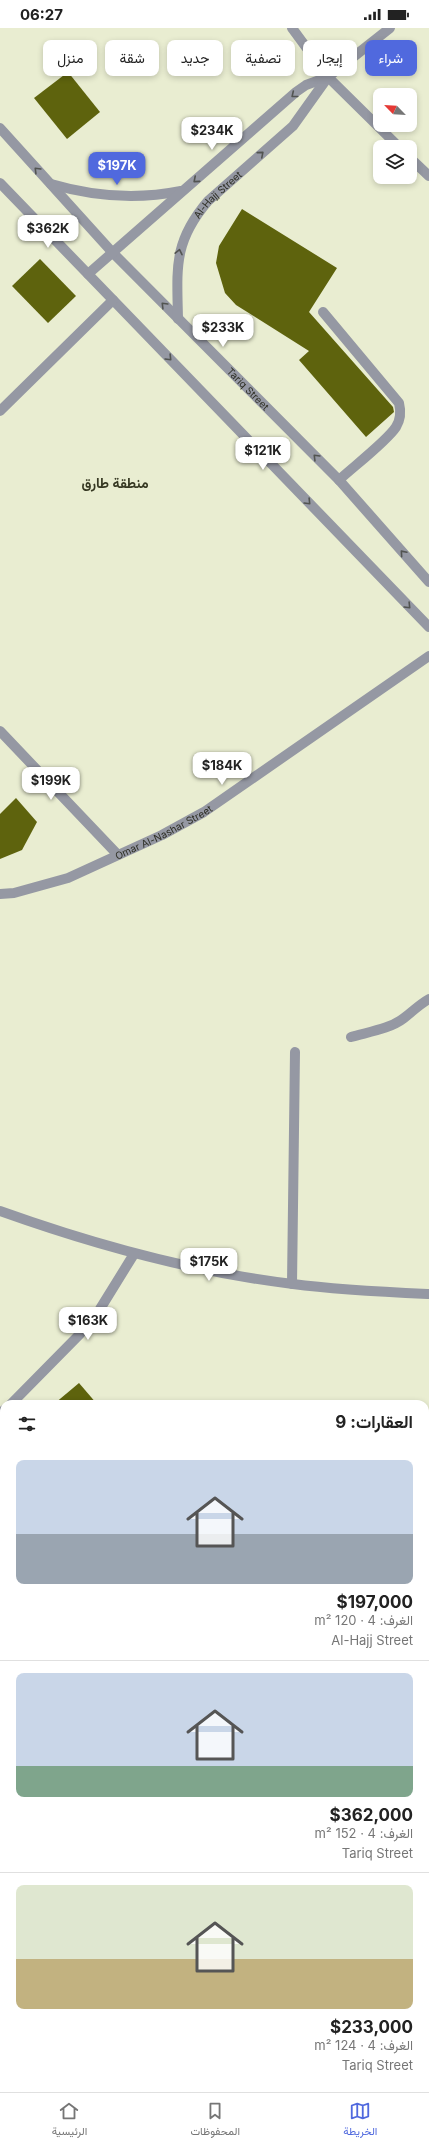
<!DOCTYPE html>
<html lang="ar">
<meta charset="utf-8">
<style>
body{margin:0;font-family:Inter,Vazirmatn,sans-serif;background:#f6f6f6;color:#222;direction:rtl;height:100vh;display:flex;flex-direction:column;font-size:15px;white-space:nowrap}
*{box-sizing:border-box;margin:0}
p{font-size:13px;color:#767676}
.icon{flex:none;width:22px;height:22px;fill:none;stroke:currentColor;stroke-width:2;stroke-linecap:round;stroke-linejoin:round}
.map{position:relative;flex:1;overflow:hidden;direction:ltr}
.drawer{position:absolute;left:0px;top:1372px;width:429px;height:692px;display:flex;flex-direction:column;background:#fff;border-radius:12px 12px 0 0;box-shadow:0 2px 6px #0003;direction:rtl}
.drawer>*{flex:none}
.hud{position:absolute;left:12px;top:12px;width:405px;height:36px;direction:rtl;display:flex;gap:8px}
.needle{width:26px;rotate:295deg}
.fabs{position:absolute;left:373px;top:60px;display:grid;gap:8px}
.fabs a{display:grid;place-items:center;width:44px;height:44px;border-radius:8px;background:#fff;box-shadow:0 2px 6px #0003;font-size:20px}
.price{position:absolute;translate:-50% -34px;padding:0 9px;border-radius:8px;background:#fff;color:#222;font-size:13px;line-height:26px;filter:drop-shadow(0 1px 2px #0008)}
.price::after{content:'';position:absolute;left:50%;top:24px;width:12px;height:9px;margin-left:-6px;background:inherit;clip-path:polygon(0 0,100% 0,50% 100%)}
.price.selected{background:#5069de;color:#fff}
ul{padding:0;list-style:none}
li{display:grid;align-content:center;gap:8px;height:212px;padding:0 16px}
li+li{border-top:1px solid #e0e0e0}
li span{display:grid;place-items:center;height:124px;border-radius:8px;color:#555}
li>.icon{margin-inline-start:auto}
span .icon{width:72px;height:72px;fill:#fffc;stroke-width:1}
li b{font-size:17px}
h2{display:flex;justify-content:space-between;align-items:center;height:48px;padding:0 16px;font-size:17px}
.pill{padding:0 14px;border-radius:8px;background:#fff;box-shadow:0 2px 6px #0003;font-size:14px;line-height:36px}
.pill.selected{background:#5069de;color:#fff}
.status{display:flex;justify-content:space-between;align-items:center;height:28px;padding:0 20px;background:#fff;direction:ltr}
.status svg{height:11px;fill:currentColor}
.menu{display:flex;justify-content:space-around;align-items:center;height:56px;border-top:1px solid #e0e0e0;background:#fff;font-size:11px;color:#767676}
.menu a{display:grid;justify-items:center;gap:2px}
.menu .selected{color:#5069de}
.map>svg:first-child{display:block}
.building{fill:#5e630d}
.lines{fill:none;stroke-linecap:round;stroke-linejoin:round}
.minor{stroke:#9598a3;stroke-width:10}
.highway{stroke:#393f54;stroke-width:12}
.oneway{stroke:#525451}
.labels{text-anchor:middle;dominant-baseline:central;stroke-width:4;stroke-linejoin:round;paint-order:stroke}
.street-label{font-size:10px;fill:#2e2f25;stroke:#e9edd1}
.district-label{font-size:14px;font-weight:bold;fill:#373923;stroke:#e9edd1}
</style>
<div class="status"><b>06:27</b><svg viewBox="0 0 49 12"><path d="M0 12V9h3v3zM5 12V6h3v6zM10 12V3h3v9zM15 12V0h3v12zM26 1h20v11H26zM47 4h2v5h-2z"/></svg></div>
<div class="map">
<svg width="429" height="2064" viewBox="0 0 429 2064">
<rect width="100%" height="100%" fill="#e9edd1"/>
<g class="building">
<polygon points="68,44 100,84 67,111 34,70"/>
<polygon points="242,181 337,240 309,284 393,379 394,384 366,409 299,332 309,323 236,277 225,265 216,235 219,218"/>
<polygon points="40,231 76,268 48,295 12,258"/>
<polygon points="16,770 37,794 22,822 0,831 0,786"/>
<polygon points="79,1355 97,1376 54,1376"/>
</g>
<g class="lines">
<g class="minor">
<polyline points="292,0 328,49 399,119"/>
<path id="s1" d="M 0,100 L 113,225 L 339,452 L 429,554"/>
<polyline points="410,130 429,148"/>
<polyline points="0,155 429,599"/>
<path d="M 51,156 C 95,169 136,172 181,163"/>
<polyline points="88,246 296,64 306,57 328,49"/>
<path d="M 323,284 L 399,375 C 401,383 401,391 396,399 C 387,413 353,439 339,452"/>
<path id="s2" d="M 178,291 C 177,240 173,214 208,173 L 293,98 L 328,49 L 390,0"/>
<polyline points="0,383 113,272"/>
<polyline points="0,703 118,827"/>
<path id="s3" d="M 0,866 L 14,865 L 68,850 L 162,807 L 204,784 L 429,628"/>
<path d="M 351,1009 C 368,1004 390,1001 404,990 C 413,983 420,976 429,971"/>
<path d="M 0,1183 C 95,1217 193,1244 293,1256 C 338,1262 384,1264 429,1266"/>
<polyline points="292,1256 295,1024"/>
<polyline points="11,1376 80,1306 100,1281 134,1226"/>
<polyline points="0,1386 4,1382"/>
<polyline points="425,1528 429,1520"/>
<polyline points="0,1610 4,1606"/>
<polyline points="425,1967 429,1963"/>
<polyline points="0,1973 4,1977"/>
<polyline points="0,2030 4,2025"/>
<polyline points="123,2060 128,2064"/>
<polyline points="335,2064 339,2060"/>
<polyline points="423,2064 429,2058"/>
</g>
<g class="highway">
<polyline points="425,2018 429,2014"/>
<polyline points="381,2064 385,2060"/>
</g>
</g>
<defs><path id="oneway-chevron" d="M-2-3.5L2.5 0L-2 3.5" fill="none" stroke-width="1.6" stroke-linecap="round" stroke-linejoin="round"/></defs>
<g class="oneway">
<use href="#oneway-chevron" transform="translate(294 67) rotate(141)"/>
<use href="#oneway-chevron" transform="translate(261 126) rotate(-41)"/>
<use href="#oneway-chevron" transform="translate(37 142) rotate(-135)"/>
<use href="#oneway-chevron" transform="translate(196 152) rotate(139)"/>
<use href="#oneway-chevron" transform="translate(179 224) rotate(-78)"/>
<use href="#oneway-chevron" transform="translate(164 277) rotate(-135)"/>
<use href="#oneway-chevron" transform="translate(169 330) rotate(46)"/>
<use href="#oneway-chevron" transform="translate(316 429) rotate(-135)"/>
<use href="#oneway-chevron" transform="translate(308 474) rotate(46)"/>
<use href="#oneway-chevron" transform="translate(403 525) rotate(-131)"/>
<use href="#oneway-chevron" transform="translate(408 578) rotate(46)"/>
</g>
<g class="labels">
<g class="street-label">
<text stroke="none"><textPath href="#s2" startOffset="137">Al-Hajj Street</textPath></text>
<text stroke="none"><textPath href="#s1" startOffset="360">Tariq Street</textPath></text>
<text stroke="none"><textPath href="#s3" startOffset="176">Omar Al-Nashar Street</textPath></text>
</g>
<g class="district-label">
<text x="115" y="454">منطقة طارق</text>
</g>
</g>
</svg>
<div class="fabs">
<a><svg class="needle" viewBox="-14 -14 28 28"><path d="M0-13l5 13h-10z" fill="#e53935"/><path d="M0 13l5-13h-10z" fill="#767676"/></svg></a>
<a><svg class="icon" aria-label="layers" viewBox="0 0 24 24"><path d="M12 4l9 5-9 5-9-5zM3 14l9 5 9-5"/></svg></a>
</div>
<b class="price" style="left:212px;top:123px">$234K</b>
<b class="price selected" style="left:117px;top:158px">$197K</b>
<b class="price" style="left:48px;top:221px">$362K</b>
<b class="price" style="left:223px;top:320px">$233K</b>
<b class="price" style="left:263px;top:443px">$121K</b>
<b class="price" style="left:222px;top:758px">$184K</b>
<b class="price" style="left:51px;top:773px">$199K</b>
<b class="price" style="left:209px;top:1254px">$175K</b>
<b class="price" style="left:88px;top:1313px">$163K</b>
<div class="hud">
<a class="pill selected">شراء</a>
<a class="pill">إيجار</a>
<a class="pill">تصفية</a>
<a class="pill">جديد</a>
<a class="pill">شقة</a>
<a class="pill">منزل</a>
</div>
<section class="drawer">
<h2>العقارات: 9<svg class="icon" aria-label="filters" viewBox="0 0 24 24"><path d="M4 7h16M4 17h16"/><circle cx="9" cy="7" r="2"/><circle cx="15" cy="17" r="2"/></svg></h2>
<ul>
<li><span style="background:linear-gradient(#c9d6e8 60%,#9aa5b1 0)"><svg class="icon" aria-label="home" viewBox="0 0 24 24"><path d="M3 11l9-7 9 7M6 9v11h12V9"/></svg></span><div><b>$197,000</b><p>الغرف: 4 · 120 m²</p><p>Al-Hajj Street</p></div></li>
<li><span style="background:linear-gradient(#c9d6e8 75%,#7fa58c 0)"><svg class="icon" aria-label="home" viewBox="0 0 24 24"><path d="M3 11l9-7 9 7M6 9v11h12V9"/></svg></span><div><b>$362,000</b><p>الغرف: 4 · 152 m²</p><p>Tariq Street</p></div></li>
<li><span style="background:linear-gradient(#dfe7d0 60%,#c2b280 0)"><svg class="icon" aria-label="home" viewBox="0 0 24 24"><path d="M3 11l9-7 9 7M6 9v11h12V9"/></svg></span><div><b>$233,000</b><p>الغرف: 4 · 124 m²</p><p>Tariq Street</p></div></li>
</ul>
</section>
</div>
<nav class="menu">
<a class="selected"><svg class="icon" aria-label="map" viewBox="0 0 24 24"><path d="M3 6l6-2 6 2 6-2v14l-6 2-6-2-6 2zM9 4v14M15 6v14"/></svg>الخريطة</a>
<a><svg class="icon" aria-label="saved" viewBox="0 0 24 24"><path d="M7 4h10v16l-5-4-5 4z"/></svg>المحفوظات</a>
<a><svg class="icon" aria-label="home" viewBox="0 0 24 24"><path d="M3 11l9-7 9 7M6 9v11h12V9"/></svg>الرئيسية</a>
</nav>
